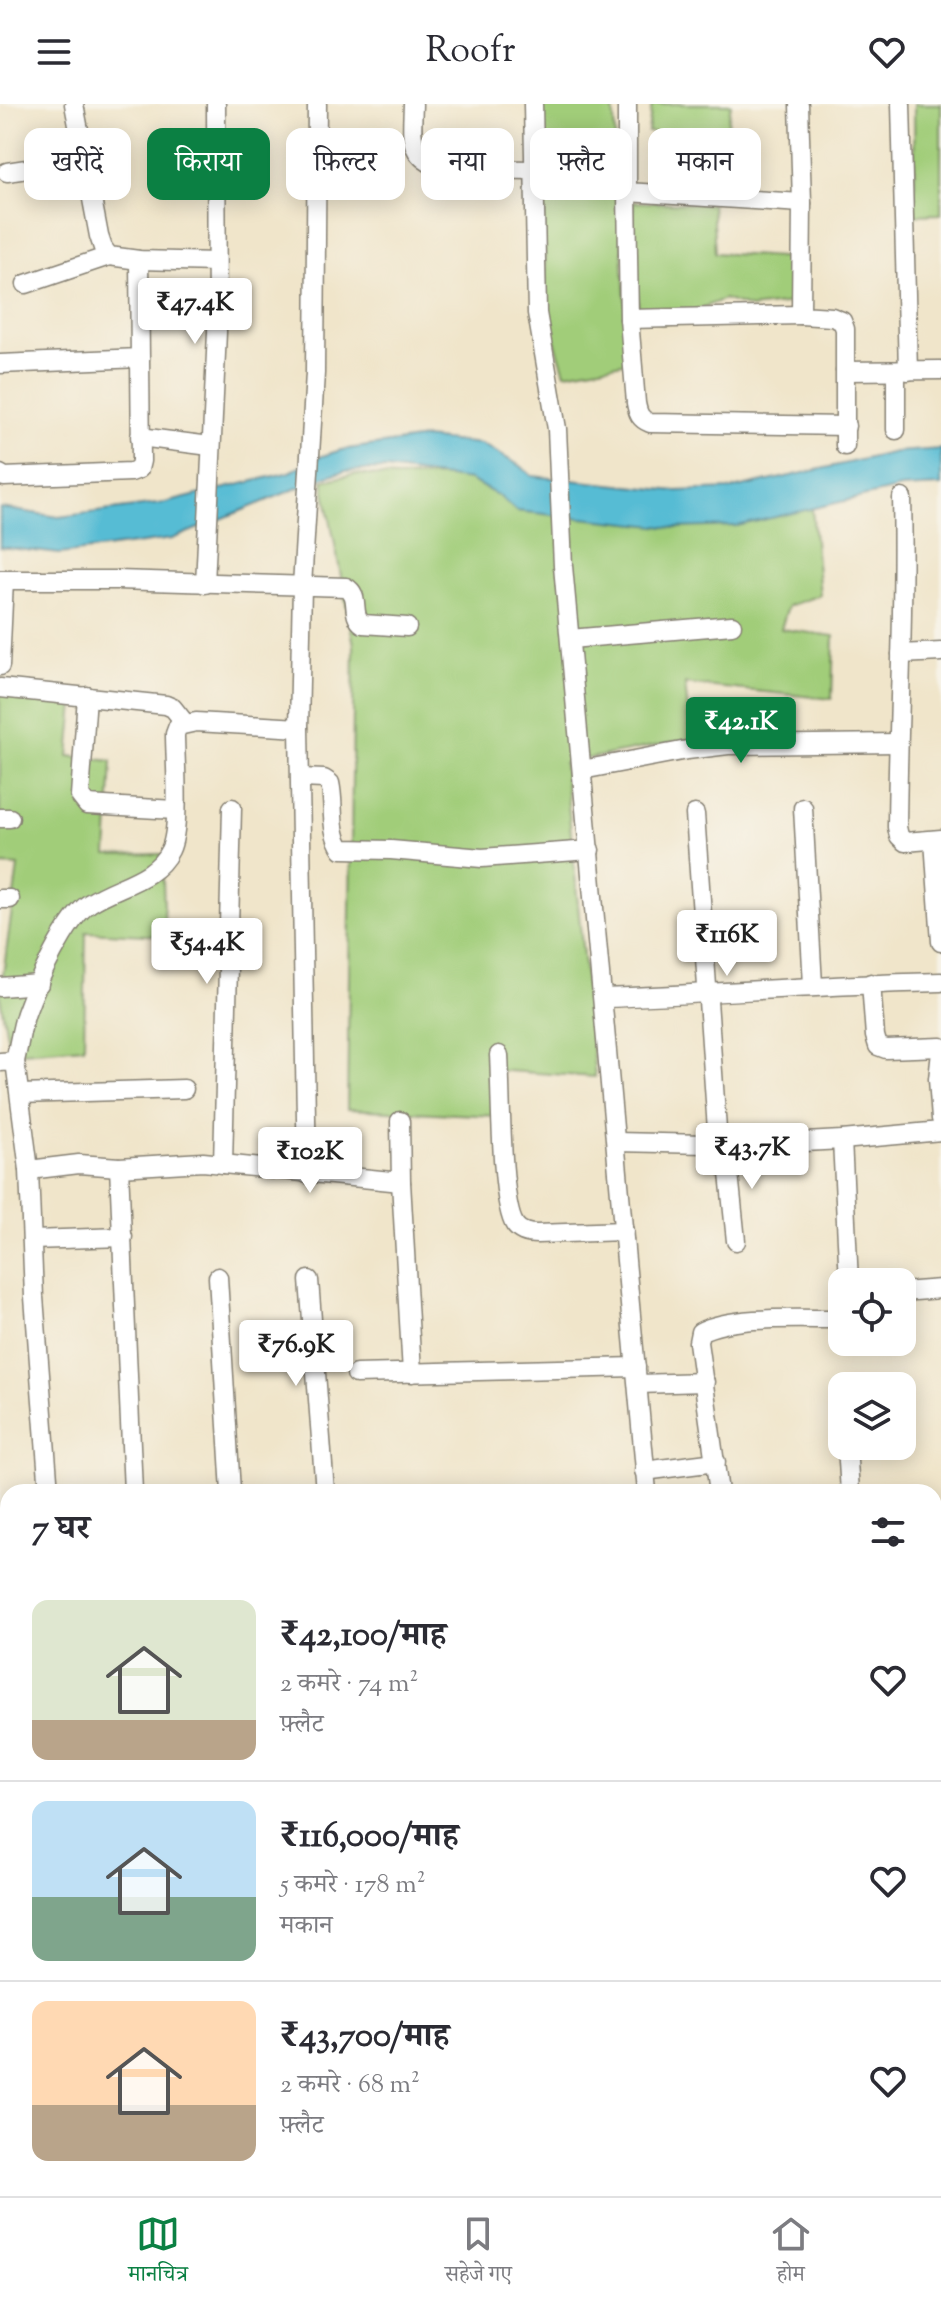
<!DOCTYPE html>
<html lang="hi">
<meta charset="utf-8">
<style>
body{margin:0;font-family:"Sorts Mill Goudy","Noto Serif Devanagari",serif;background:#f7f7f7;color:#2b2b33;height:100vh;display:flex;flex-direction:column;font-size:30px;white-space:nowrap}
*{box-sizing:border-box;margin:0}
p{font-size:26px;color:#7c7c81}
.icon{flex:none;width:44px;height:44px;fill:none;stroke:currentColor;stroke-width:2;stroke-linecap:round;stroke-linejoin:round}
.map{position:relative;flex:1;overflow:hidden}
.drawer{position:absolute;left:0px;top:1380px;width:942px;height:712px;display:flex;flex-direction:column;background:#fff;border-radius:24px 24px 0 0;box-shadow:0 4px 20px #0003}
.drawer>*{flex:none}
.banner{position:absolute;left:24px;top:24px;width:894px;height:72px;display:flex;gap:16px}
.tools{position:absolute;left:828px;top:1164px;display:grid;gap:16px}
.tools a{display:grid;place-items:center;width:88px;height:88px;border-radius:16px;background:#fff;box-shadow:0 4px 20px #0003;font-size:40px}
.price{position:absolute;translate:-50% -68px;padding:0 18px;border-radius:8px;background:#fff;color:#222;font-size:26px;line-height:52px;filter:drop-shadow(0 2px 4px #0008)}
.price::after{content:'';position:absolute;left:50%;top:48px;width:24px;height:18px;margin-left:-12px;background:inherit;clip-path:polygon(0 0,100% 0,50% 100%)}
.price.on{background:#0b8043;color:#fff}
ul{padding:0;list-style:none}
li{display:flex;align-items:center;gap:24px;height:200px;padding:0 32px}
li+li{border-top:2px solid #e1e1e2}
li span{display:grid;place-items:center;flex:none;width:224px;height:160px;border-radius:16px;color:#555}
li>.icon{margin-inline-start:auto}
span .icon{width:96px;height:96px;fill:#fffc;stroke-width:1}
li b{font-size:34px}
h2{display:flex;justify-content:space-between;align-items:center;height:96px;padding:0 32px;font-size:34px}
.tag{padding:0 28px;border-radius:16px;background:#fff;box-shadow:0 4px 20px #0003;font-size:28px;line-height:72px}
.tag.on{background:#0b8043;color:#fff}
header{display:flex;justify-content:space-between;align-items:center;height:104px;padding:0 32px;background:#fff;font-size:36px;font-weight:600}
.tab-bar{display:flex;justify-content:space-around;align-items:center;height:112px;border-top:2px solid #e1e1e2;background:#fff;font-size:22px;color:#7c7c81}
.tab-bar a{display:grid;justify-items:center;gap:4px}
.tab-bar .on{color:#0b8043}
.map>svg:first-child{display:block}
.green{fill:#a1cd79;stroke:#5e744a;stroke-width:2}
.water{fill:#56bcd4;stroke:#396c78;stroke-width:2}
.lines{fill:none;stroke-linecap:round;stroke-linejoin:round}
.minor-casing{stroke:#868073;stroke-width:21}
.minor{stroke:#fff;stroke-width:18}
</style>
<header><svg class="icon" aria-label="menu" viewBox="0 0 24 24"><path d="M4 6h16M4 12h16M4 18h16"/></svg>Roofr<svg class="icon" aria-label="heart" viewBox="0 0 24 24"><path d="M12 20l-8-8c-3-5 5-10 8-4 3-6 11-1 8 4z"/></svg></header>
<div class="map">
<svg width="941" height="2092" viewBox="0 0 941 2092">
<rect width="100%" height="100%" fill="#f7f3e8"/>
<filter id="ink" filterUnits="userSpaceOnUse"><feTurbulence type="fractalNoise" baseFrequency=".0125" numOctaves="2"/><feDisplacementMap in="SourceGraphic" scale="16" xChannelSelector="R" yChannelSelector="G"/><feConvolveMatrix kernelMatrix="1 2 1 2 8 2 1 2 1" color-interpolation-filters="sRGB"/></filter>
<filter id="wash" filterUnits="userSpaceOnUse"><feTurbulence type="fractalNoise" baseFrequency=".006" numOctaves="4" result="noise"/><feDisplacementMap in="SourceGraphic" scale="32" xChannelSelector="R" yChannelSelector="G"/><feGaussianBlur stdDeviation="1.8" result="paint"/><feColorMatrix in="noise" values="0 0 0 0 0 0 0 0 0 0 0 0 0 0 0 0 0 1.4 0 .05"/><feComposite in="paint" operator="in"/></filter>
<g filter="url(#wash)">
<rect width="100%" height="100%" fill="#f0e5ca"/>
<g class="green">
<polygon points="539,0 613,0 629,258 565,269 547,211"/>
<polygon points="652,0 731,0 725,40 648,28"/>
<polygon points="914,0 941,0 941,110 915,111"/>
<polygon points="633,98 712,100 715,149 796,154 800,198 750,204 724,195 662,220 638,205"/>
<polygon points="354,370 395,373 494,372 532,395 811,394 820,491 788,502 781,525 834,532 832,595 685,580 691,635 564,659 595,973 493,966 498,1012 347,1005 354,541 323,377"/>
<polygon points="0,584 75,590 69,652 112,657 107,751 162,750 165,832 86,828 84,943 10,949 0,893 18,762 0,761"/>
</g>
<polygon class="water" points="424,334 481,340 521,362 532,372 676,387 733,385 895,348 941,345 941,382 901,384 737,422 675,424 516,407 499,392 470,376 386,365 345,367 327,372 172,435 60,450 0,443 0,404 59,413 165,399 290,368 319,353 341,346"/>
</g>
<g filter="url(#ink)">
<g class="lines">
<g class="minor-casing">
<g id="minor">
<polyline points="74,0 99,132 103,144 109,152 139,156 216,158"/>
<path d="M 413,0 C 412,33 407,54 445,65 L 534,66"/>
<polyline points="533,0 537,209 557,325 563,462 647,1388"/>
<polyline points="627,0 627,88 802,99"/>
<polyline points="799,0 802,99 801,211 832,213 842,217 845,225 845,267 941,266"/>
<polyline points="901,0 908,267"/>
<polyline points="7,68 85,56"/>
<polyline points="627,88 629,215 801,211"/>
<polyline points="26,180 109,152"/>
<path d="M 629,215 L 636,299 C 638,310 640,315 650,319 L 846,322"/>
<polyline points="0,260 140,254"/>
<polyline points="845,267 845,342"/>
<polyline points="896,267 896,326"/>
<polyline points="140,333 210,342"/>
<polyline points="0,370 4,373 131,368 139,365 141,357 139,156"/>
<path d="M 902,394 C 905,504 898,613 897,723 L 899,732 L 905,738 L 941,735"/>
<path d="M 0,476 L 117,476 L 346,483 C 362,492 349,510 363,520 L 407,523"/>
<polyline points="205,480 217,228 216,0"/>
<polyline points="570,535 732,521"/>
<polyline points="901,550 941,548"/>
<polyline points="0,562 4,476"/>
<polyline points="0,584 166,601 173,604 185,619"/>
<polyline points="87,592 80,692 87,701 175,706"/>
<polyline points="582,666 687,646 728,641 898,639"/>
<path d="M 300,674 L 324,675 L 330,679 C 335,700 329,727 342,745 L 391,746 L 482,754 L 590,746"/>
<polyline points="803,704 813,881"/>
<polyline points="695,710 718,1040"/>
<polyline points="0,714 10,714"/>
<polyline points="934,736 941,838"/>
<polyline points="0,795 10,795"/>
<polyline points="871,879 875,932 878,942 886,945 941,943"/>
<polyline points="0,883 39,880"/>
<path d="M 603,894 C 716,890 828,880 941,878"/>
<polyline points="941,948 938,975 941,1015"/>
<path d="M 499,951 C 501,983 500,1099 515,1121 C 520,1128 528,1130 537,1130 L 624,1127"/>
<path d="M 15,957 C 19,941 21,924 26,909 C 36,881 66,814 90,799 C 117,781 155,777 170,746 C 181,724 175,657 175,630 L 178,622 L 196,618 L 299,624"/>
<polyline points="0,958 15,957 29,1066 34,1193 49,1388"/>
<polyline points="20,990 184,985"/>
<polyline points="400,1017 401,1078 412,1269"/>
<polyline points="842,1036 849,1178"/>
<polyline points="616,1038 750,1041 842,1036 941,1027"/>
<polyline points="726,1040 736,1137"/>
<polyline points="223,1060 232,704"/>
<polyline points="119,1063 133,1388"/>
<polyline points="29,1066 79,1060 119,1063 203,1058 401,1078"/>
<polyline points="307,1070 299,624 302,482 315,269 317,0"/>
<polyline points="32,1136 123,1133"/>
<polyline points="218,1173 231,1388"/>
<polyline points="309,1176 325,1388"/>
<polyline points="902,1188 941,1185"/>
<polyline points="356,1270 636,1263"/>
<polyline points="638,1280 705,1278"/>
<polyline points="847,1342 850,1388"/>
<polyline points="644,1367 716,1358"/>
<path d="M 719,1388 L 698,1238 L 700,1228 C 731,1212 794,1215 830,1215 L 842,1210"/>
<polyline points="934,1491 941,1490"/>
<polyline points="0,1493 8,1493"/>
<polyline points="0,1808 8,1808"/>
<polyline points="0,1892 8,1893"/>
<polyline points="0,2044 8,2044"/>
<polyline points="934,2044 941,2042"/>
<polyline points="326,2084 329,2092"/>
<polyline points="450,2084 451,2092"/>
<polyline points="528,2084 528,2092"/>
<polyline points="697,2084 698,2092"/>
<polyline points="927,2084 928,2092"/>
<polyline points="222,2092 222,2084"/>
</g>
</g>
<use href="#minor" class="minor"/>
</g>
</g>
</svg>
<div class="tools">
<a><svg class="icon" aria-label="locate" viewBox="0 0 24 24"><circle cx="12" cy="12" r="6"/><path d="M12 2v4M12 18v4M2 12h4M18 12h4"/></svg></a>
<a><svg class="icon" aria-label="layers" viewBox="0 0 24 24"><path d="M12 4l9 5-9 5-9-5zM3 14l9 5 9-5"/></svg></a>
</div>
<b class="price" style="left:195px;top:242px">₹47.4K</b>
<b class="price on" style="left:741px;top:661px">₹42.1K</b>
<b class="price" style="left:727px;top:874px">₹116K</b>
<b class="price" style="left:207px;top:882px">₹54.4K</b>
<b class="price" style="left:752px;top:1087px">₹43.7K</b>
<b class="price" style="left:310px;top:1091px">₹102K</b>
<b class="price" style="left:296px;top:1284px">₹76.9K</b>
<div class="banner">
<a class="tag">खरीदें</a>
<a class="tag on">किराया</a>
<a class="tag">फ़िल्टर</a>
<a class="tag">नया</a>
<a class="tag">फ़्लैट</a>
<a class="tag">मकान</a>
</div>
<section class="drawer">
<h2>7 घर<svg class="icon" aria-label="filters" viewBox="0 0 24 24"><path d="M4 7h16M4 17h16"/><circle cx="9" cy="7" r="2"/><circle cx="15" cy="17" r="2"/></svg></h2>
<ul>
<li><span style="background:linear-gradient(#dfe7d0 75%,#b9a48a 0)"><svg class="icon" aria-label="home" viewBox="0 0 24 24"><path d="M3 11l9-7 9 7M6 9v11h12V9"/></svg></span><div><b>₹42,100/माह</b><p>2 कमरे · 74 m²</p><p>फ़्लैट</p></div><svg class="icon" aria-label="heart" viewBox="0 0 24 24"><path d="M12 20l-8-8c-3-5 5-10 8-4 3-6 11-1 8 4z"/></svg></li>
<li><span style="background:linear-gradient(#bfe0f5 60%,#7fa58c 0)"><svg class="icon" aria-label="home" viewBox="0 0 24 24"><path d="M3 11l9-7 9 7M6 9v11h12V9"/></svg></span><div><b>₹116,000/माह</b><p>5 कमरे · 178 m²</p><p>मकान</p></div><svg class="icon" aria-label="heart" viewBox="0 0 24 24"><path d="M12 20l-8-8c-3-5 5-10 8-4 3-6 11-1 8 4z"/></svg></li>
<li><span style="background:linear-gradient(#ffd9b3 65%,#b9a48a 0)"><svg class="icon" aria-label="home" viewBox="0 0 24 24"><path d="M3 11l9-7 9 7M6 9v11h12V9"/></svg></span><div><b>₹43,700/माह</b><p>2 कमरे · 68 m²</p><p>फ़्लैट</p></div><svg class="icon" aria-label="heart" viewBox="0 0 24 24"><path d="M12 20l-8-8c-3-5 5-10 8-4 3-6 11-1 8 4z"/></svg></li>
</ul>
</section>
</div>
<nav class="tab-bar">
<a class="on"><svg class="icon" aria-label="map" viewBox="0 0 24 24"><path d="M3 6l6-2 6 2 6-2v14l-6 2-6-2-6 2zM9 4v14M15 6v14"/></svg>मानचित्र</a>
<a><svg class="icon" aria-label="saved" viewBox="0 0 24 24"><path d="M7 4h10v16l-5-4-5 4z"/></svg>सहेजे गए</a>
<a><svg class="icon" aria-label="home" viewBox="0 0 24 24"><path d="M3 11l9-7 9 7M6 9v11h12V9"/></svg>होम</a>
</nav>
